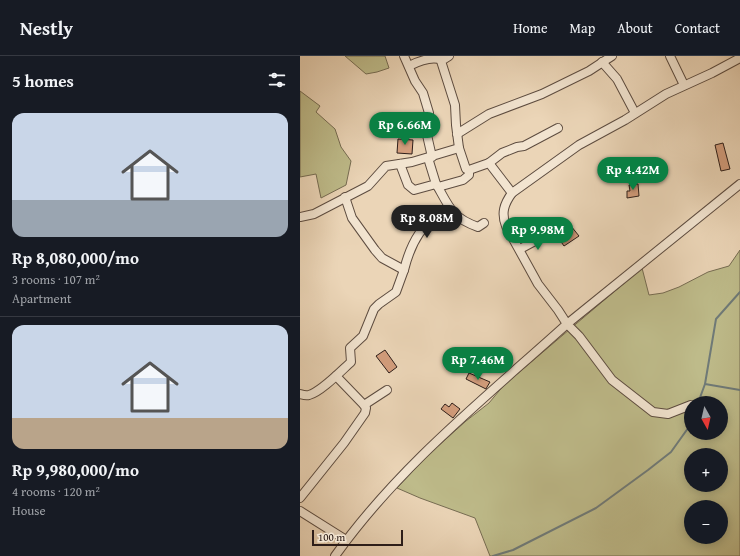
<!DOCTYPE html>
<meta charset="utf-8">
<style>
body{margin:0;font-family:"Gentium Book Plus",serif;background:#242831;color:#f1f3f6;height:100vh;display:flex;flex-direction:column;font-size:15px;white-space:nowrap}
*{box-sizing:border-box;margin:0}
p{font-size:13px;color:#9ea1a6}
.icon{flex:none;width:22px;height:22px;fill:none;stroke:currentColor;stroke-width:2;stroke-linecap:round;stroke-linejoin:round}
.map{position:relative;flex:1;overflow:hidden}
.sheet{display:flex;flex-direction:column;background:#171b24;width:300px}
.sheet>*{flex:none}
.needle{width:26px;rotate:172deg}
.tools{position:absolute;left:384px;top:340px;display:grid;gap:8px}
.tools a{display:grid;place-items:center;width:44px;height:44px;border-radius:50%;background:#171b24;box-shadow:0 2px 10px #0003;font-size:20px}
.scale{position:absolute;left:12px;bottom:10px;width:91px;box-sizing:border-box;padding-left:4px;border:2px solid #2e1e19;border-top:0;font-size:11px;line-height:14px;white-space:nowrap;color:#2e1e19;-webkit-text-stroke:3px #f2e4d0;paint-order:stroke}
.price{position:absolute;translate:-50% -34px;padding:0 9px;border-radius:14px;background:#0b8043;color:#fff;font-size:13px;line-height:26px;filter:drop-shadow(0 1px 2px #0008)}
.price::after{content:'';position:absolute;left:50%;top:24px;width:12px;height:9px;margin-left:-6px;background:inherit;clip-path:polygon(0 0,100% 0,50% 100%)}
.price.current{background:#222;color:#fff}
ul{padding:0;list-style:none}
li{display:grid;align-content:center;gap:8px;height:212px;padding:0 12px}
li+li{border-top:1px solid #363941}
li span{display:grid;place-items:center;height:124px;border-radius:12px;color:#555}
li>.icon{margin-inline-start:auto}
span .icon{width:72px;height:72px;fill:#fffc;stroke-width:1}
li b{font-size:17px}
h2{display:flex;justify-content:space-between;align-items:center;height:48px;padding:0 12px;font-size:17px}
header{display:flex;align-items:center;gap:24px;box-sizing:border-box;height:56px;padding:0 20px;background:#171b24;border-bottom:1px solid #363941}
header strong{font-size:19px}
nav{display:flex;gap:22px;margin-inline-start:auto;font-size:14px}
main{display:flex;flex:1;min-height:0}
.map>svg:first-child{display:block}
.green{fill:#bebb8a;stroke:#766c52;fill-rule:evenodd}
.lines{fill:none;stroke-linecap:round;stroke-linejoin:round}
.stream{stroke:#6f7a78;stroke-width:2}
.building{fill:#d39d7c;stroke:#2e1e19}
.minor-casing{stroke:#5d4c40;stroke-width:10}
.minor{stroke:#f2e4d0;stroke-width:8}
</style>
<header>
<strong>Nestly</strong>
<nav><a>Home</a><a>Map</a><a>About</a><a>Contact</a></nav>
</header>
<main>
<section class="sheet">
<h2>5 homes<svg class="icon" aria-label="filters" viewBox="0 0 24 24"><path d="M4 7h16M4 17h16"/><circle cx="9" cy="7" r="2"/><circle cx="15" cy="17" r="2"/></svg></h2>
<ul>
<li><span style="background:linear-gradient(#c9d6e8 70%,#9aa5b1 0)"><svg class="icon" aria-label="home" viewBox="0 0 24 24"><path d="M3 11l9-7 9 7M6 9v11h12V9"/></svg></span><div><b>Rp 8,080,000/mo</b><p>3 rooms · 107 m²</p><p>Apartment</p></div></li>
<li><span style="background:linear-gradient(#c9d6e8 75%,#b9a48a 0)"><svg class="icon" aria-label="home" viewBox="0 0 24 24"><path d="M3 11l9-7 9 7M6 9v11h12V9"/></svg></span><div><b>Rp 9,980,000/mo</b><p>4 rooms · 120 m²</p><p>House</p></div></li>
</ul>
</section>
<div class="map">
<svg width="440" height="500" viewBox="0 0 440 500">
<rect width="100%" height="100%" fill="#ebd5b7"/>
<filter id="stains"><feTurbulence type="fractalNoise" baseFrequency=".005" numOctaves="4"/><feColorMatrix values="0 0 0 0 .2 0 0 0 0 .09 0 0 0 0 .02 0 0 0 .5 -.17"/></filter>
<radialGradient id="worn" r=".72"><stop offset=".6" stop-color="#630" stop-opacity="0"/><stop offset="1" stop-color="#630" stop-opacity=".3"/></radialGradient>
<g class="green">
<polygon points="45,0 85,0 89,12 77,16 66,18"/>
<polygon points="0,35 20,50 16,56 35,73 41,91 51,105 46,129 21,142 16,118 0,121"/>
<path d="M 440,194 L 440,500 L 190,500 L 175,462 L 120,442 L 97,432 L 128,399 L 166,365 L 189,347 L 204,329 L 342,212 L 349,239 L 363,237 L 379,231 L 408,216 L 429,210 ZM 391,347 L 421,347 L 421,377 L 391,377 ZM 391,399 L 421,399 L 421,429 L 391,429 ZM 391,451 L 421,451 L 421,481 L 391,481 Z"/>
</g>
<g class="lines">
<g class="stream">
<polyline points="405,328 440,334"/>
<polyline points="398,347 405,328 416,263 440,236"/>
<polyline points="193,500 213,494 296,452 348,414 371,396 391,368"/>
</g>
</g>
<g class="building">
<polygon points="98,83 113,84 112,98 97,97"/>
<polygon points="423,87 430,113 421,115 415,89"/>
<polygon points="338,128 339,140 327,142 327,135 330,135 329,129"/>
<polygon points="271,170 279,180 264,190 257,180"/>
<polygon points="85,294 97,311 89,317 76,300"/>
<polygon points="169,317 190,326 187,331 186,333 166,323"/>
<polygon points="152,347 160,353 153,362 141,353 145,348 149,351"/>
</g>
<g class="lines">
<g class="minor-casing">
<g id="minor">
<polyline points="104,0 115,25 123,37 129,57 124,66 132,101"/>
<polyline points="370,0 384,29"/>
<polyline points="302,6 317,23 335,57"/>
<path d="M 109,10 C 117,6 132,0 142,4"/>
<polyline points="157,78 189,58 242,38 289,15 312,0"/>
<polyline points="159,92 166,113 169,114 189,107 212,137 279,89 325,64 366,38 412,17 440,2"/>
<polyline points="189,107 202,97 217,91 224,90 258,72"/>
<polyline points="100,108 108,129 114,134 136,128 128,102"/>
<polyline points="136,128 138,131 163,124 169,119 169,114"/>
<path d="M 138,131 C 150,153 153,162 178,171 L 184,167"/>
<polyline points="0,161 14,158 68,130 86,110 112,106 159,92 156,69 155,49 141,5 149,0"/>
<polyline points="220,193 246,179"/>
<path d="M 104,214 C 111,186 123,165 149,151"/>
<path d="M 0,338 C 3,339 6,340 9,339 C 21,336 42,314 51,306 L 50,292 L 63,280 L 74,253 L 79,248 L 96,236 L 104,214 L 82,202 L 75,194 L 52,162 L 45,141"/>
<polyline points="64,349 87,334"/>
<polyline points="391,349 368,358 353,356 312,324 279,280 267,268 440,128"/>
<polyline points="0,442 44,387 65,357 66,352 64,349 36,320"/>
<polyline points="0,455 46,484"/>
<path d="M 35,500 C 99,410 185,342 267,268 L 258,254 L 238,228 L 206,170 C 201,157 204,148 212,137"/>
</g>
</g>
<use href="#minor" class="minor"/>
</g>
<rect width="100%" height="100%" filter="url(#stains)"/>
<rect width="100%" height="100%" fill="url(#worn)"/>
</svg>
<div class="tools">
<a><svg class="needle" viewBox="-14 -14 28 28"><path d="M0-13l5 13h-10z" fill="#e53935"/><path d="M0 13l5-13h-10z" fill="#9ea1a6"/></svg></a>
<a>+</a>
<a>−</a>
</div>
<div class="scale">100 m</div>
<b class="price" style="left:105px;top:90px">Rp 6.66M</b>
<b class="price" style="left:333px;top:135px">Rp 4.42M</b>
<b class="price current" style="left:127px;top:183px">Rp 8.08M</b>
<b class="price" style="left:238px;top:195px">Rp 9.98M</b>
<b class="price" style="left:178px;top:325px">Rp 7.46M</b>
</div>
</main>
